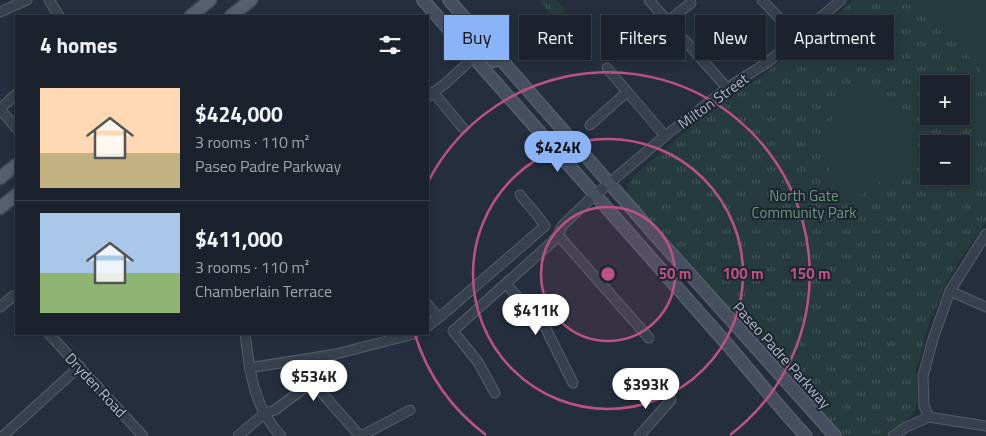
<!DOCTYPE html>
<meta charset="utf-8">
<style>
body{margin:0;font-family:"Titillium Web",sans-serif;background:#242a35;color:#f1f3f6;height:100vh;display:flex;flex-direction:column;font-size:19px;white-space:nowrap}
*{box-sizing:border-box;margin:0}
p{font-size:16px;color:#a0a4aa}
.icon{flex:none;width:28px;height:28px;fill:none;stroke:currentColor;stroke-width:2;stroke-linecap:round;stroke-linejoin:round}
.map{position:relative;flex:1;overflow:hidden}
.drawer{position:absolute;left:15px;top:15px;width:414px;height:320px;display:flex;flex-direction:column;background:#1b222d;border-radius:0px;box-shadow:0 2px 8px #0003,0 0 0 1px #393f49}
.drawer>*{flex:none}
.banner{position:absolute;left:444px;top:15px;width:466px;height:45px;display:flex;gap:10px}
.tools{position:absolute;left:920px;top:75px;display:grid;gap:10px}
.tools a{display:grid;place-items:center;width:50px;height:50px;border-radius:0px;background:#1b222d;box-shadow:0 2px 8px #0003,0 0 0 1px #393f49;font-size:25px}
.price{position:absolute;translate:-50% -42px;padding:0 11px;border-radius:18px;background:#fff;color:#222;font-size:16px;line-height:32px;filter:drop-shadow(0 1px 2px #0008)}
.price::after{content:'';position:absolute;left:50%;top:30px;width:15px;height:11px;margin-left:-8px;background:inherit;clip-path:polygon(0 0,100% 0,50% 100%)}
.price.active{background:#8ab4f7;color:#111}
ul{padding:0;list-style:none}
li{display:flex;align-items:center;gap:15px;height:125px;padding:0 25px}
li+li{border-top:1px solid #393f49}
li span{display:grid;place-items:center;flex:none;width:140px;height:100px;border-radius:0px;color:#555}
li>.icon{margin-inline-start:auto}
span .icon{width:60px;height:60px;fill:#fffc;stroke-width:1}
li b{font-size:21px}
h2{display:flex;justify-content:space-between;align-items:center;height:60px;padding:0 25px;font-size:21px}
.pill{padding:0 18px;border-radius:0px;background:#1b222d;box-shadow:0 2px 8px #0003,0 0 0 1px #393f49;font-size:18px;line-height:45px}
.pill.active{background:#8ab4f7;color:#111}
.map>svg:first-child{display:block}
.grass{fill:url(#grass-tufts);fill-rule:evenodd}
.pitch{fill:#263b3d}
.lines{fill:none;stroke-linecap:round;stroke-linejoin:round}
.minor-casing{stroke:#565e6b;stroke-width:11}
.secondary-casing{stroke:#565e6b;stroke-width:14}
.primary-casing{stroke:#414956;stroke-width:15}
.minor{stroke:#37404d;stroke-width:9}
.secondary{stroke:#464f60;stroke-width:11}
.primary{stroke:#555f6d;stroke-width:12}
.ring{fill:none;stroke:#bd5181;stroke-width:2.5}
.labels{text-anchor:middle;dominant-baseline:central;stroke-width:4;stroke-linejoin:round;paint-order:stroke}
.street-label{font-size:15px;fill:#b3bbc8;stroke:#1d2532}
.park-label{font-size:15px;fill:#6a9975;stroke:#1d2532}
.centre{fill:#bd5181;stroke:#1d2532;stroke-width:2.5}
.ring-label{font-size:15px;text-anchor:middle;font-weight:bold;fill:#bd5181;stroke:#1d2532;stroke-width:4;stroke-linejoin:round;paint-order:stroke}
</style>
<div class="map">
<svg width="986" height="436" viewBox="0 0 986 436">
<defs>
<pattern id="grass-tufts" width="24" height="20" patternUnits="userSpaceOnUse" patternTransform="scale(1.25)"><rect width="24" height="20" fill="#263b3d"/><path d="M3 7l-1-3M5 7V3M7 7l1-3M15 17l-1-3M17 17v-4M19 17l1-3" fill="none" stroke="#435558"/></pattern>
</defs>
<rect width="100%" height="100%" fill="#242e3c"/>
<g class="grass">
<polygon points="542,0 556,0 565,9 565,11 561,25 540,2"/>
<path d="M 854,0 L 986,0 L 986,222 L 959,261 L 950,277 L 930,320 L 916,371 L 917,403 L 915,410 L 909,418 L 892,433 L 885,436 L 838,436 L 628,196 L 627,186 L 632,177 L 709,111 L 757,80 ZM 929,84 L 961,84 L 961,116 L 929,116 ZM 929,144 L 961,144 L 961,176 L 929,176 Z"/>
</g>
<g class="pitch">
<polygon points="917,0 986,0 986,76"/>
<path d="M 861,84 L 871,85 L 919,136 L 916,155 L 862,195 L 854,196 C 849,192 842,188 838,184 C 822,166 825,119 840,102 C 846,95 853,89 861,84 Z"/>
<polygon points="962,98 986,105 986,125 957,118 957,116 961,116"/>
<polygon points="941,117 965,123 962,135 938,129"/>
</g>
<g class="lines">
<g class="minor-casing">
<g id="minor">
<polyline points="49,0 59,16"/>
<polyline points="649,0 727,88"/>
<polyline points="762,0 797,37"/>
<polyline points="0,12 27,0"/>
<polyline points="668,21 691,3"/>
<polyline points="607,68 665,136"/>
<polyline points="433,92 463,128"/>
<polyline points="428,97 447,82 474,57"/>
<polyline points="0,109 16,128"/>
<polyline points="0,109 16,94"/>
<polyline points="590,125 627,92"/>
<polyline points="558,235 649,338"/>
<polyline points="506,284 546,329 573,383"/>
<polyline points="950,291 986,307"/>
<polyline points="428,305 438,317"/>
<polyline points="0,307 13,296 16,299"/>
<polyline points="428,326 448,310 545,226 537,215 520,195"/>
<polyline points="49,334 143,436"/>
<path d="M 245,334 C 250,372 253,406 281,436"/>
<polyline points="249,368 336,354 414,334"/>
<polyline points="495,393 478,362 453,331 552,242 558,235 562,226 587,202 665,136 727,88 768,62 841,0"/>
<polyline points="929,417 924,406 923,376 933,339 950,291 986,234"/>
<polyline points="3,436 80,366"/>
<polyline points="238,436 265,413 275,410 312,382 360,436"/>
<polyline points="361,436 410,410"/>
<polyline points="639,436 671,400"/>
<polyline points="893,436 906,427 929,417 986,426"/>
</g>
</g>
<g class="secondary-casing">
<g id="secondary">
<path d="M 423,0 C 522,112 620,224 719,335 C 749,369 776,404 806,436"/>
<polyline points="449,0 653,233 835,436"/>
<polyline points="456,37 468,35 494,61"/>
</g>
</g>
<g class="primary-casing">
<g id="primary">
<polyline points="191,16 210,0"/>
<polyline points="231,16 251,0"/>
<polyline points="0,178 16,165"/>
<polyline points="0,208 16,195"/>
</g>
</g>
<use href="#minor" class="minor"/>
<use href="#secondary" class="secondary"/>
<use href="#primary" class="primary"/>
</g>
<circle cx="608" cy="274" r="67" fill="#bd5181" fill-opacity=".12"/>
<g class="ring">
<circle cx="608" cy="274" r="67"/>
<circle cx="608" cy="274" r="135"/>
<path d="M486 435A202 202 0 0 1 415 335M428 182A202 202 0 1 1 730 435"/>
</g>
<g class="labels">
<g class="street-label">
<text transform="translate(713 101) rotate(-36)">Milton Street</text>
<text transform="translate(782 355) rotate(48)">Paseo Padre Parkway</text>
<text transform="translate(96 385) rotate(47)">Dryden Road</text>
</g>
<g class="park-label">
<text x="804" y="195">North Gate<tspan x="804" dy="17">Community Park</tspan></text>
</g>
</g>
<circle cx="608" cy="274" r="8" class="centre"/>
<g class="ring-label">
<text x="675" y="279">50 m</text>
<text x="743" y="279">100 m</text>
<text x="810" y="279">150 m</text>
</g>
</svg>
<div class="tools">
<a>+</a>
<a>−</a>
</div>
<b class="price active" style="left:558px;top:173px">$424K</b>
<b class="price" style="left:536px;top:336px">$411K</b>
<b class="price" style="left:314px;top:402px">$534K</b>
<b class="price" style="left:646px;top:410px">$393K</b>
<div class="banner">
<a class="pill active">Buy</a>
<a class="pill">Rent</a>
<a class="pill">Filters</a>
<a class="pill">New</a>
<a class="pill">Apartment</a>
</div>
<section class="drawer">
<h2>4 homes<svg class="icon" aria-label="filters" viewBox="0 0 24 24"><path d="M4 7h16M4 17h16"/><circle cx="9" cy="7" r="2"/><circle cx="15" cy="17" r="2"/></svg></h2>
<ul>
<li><span style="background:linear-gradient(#ffd9b3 65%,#c2b280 0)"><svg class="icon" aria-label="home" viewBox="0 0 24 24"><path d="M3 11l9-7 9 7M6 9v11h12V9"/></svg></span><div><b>$424,000</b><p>3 rooms · 110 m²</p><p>Paseo Padre Parkway</p></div></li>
<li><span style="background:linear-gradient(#a9c7e8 60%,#8fb573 0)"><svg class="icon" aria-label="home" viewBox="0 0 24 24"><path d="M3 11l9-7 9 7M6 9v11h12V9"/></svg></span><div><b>$411,000</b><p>3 rooms · 110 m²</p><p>Chamberlain Terrace</p></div></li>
</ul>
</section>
</div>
